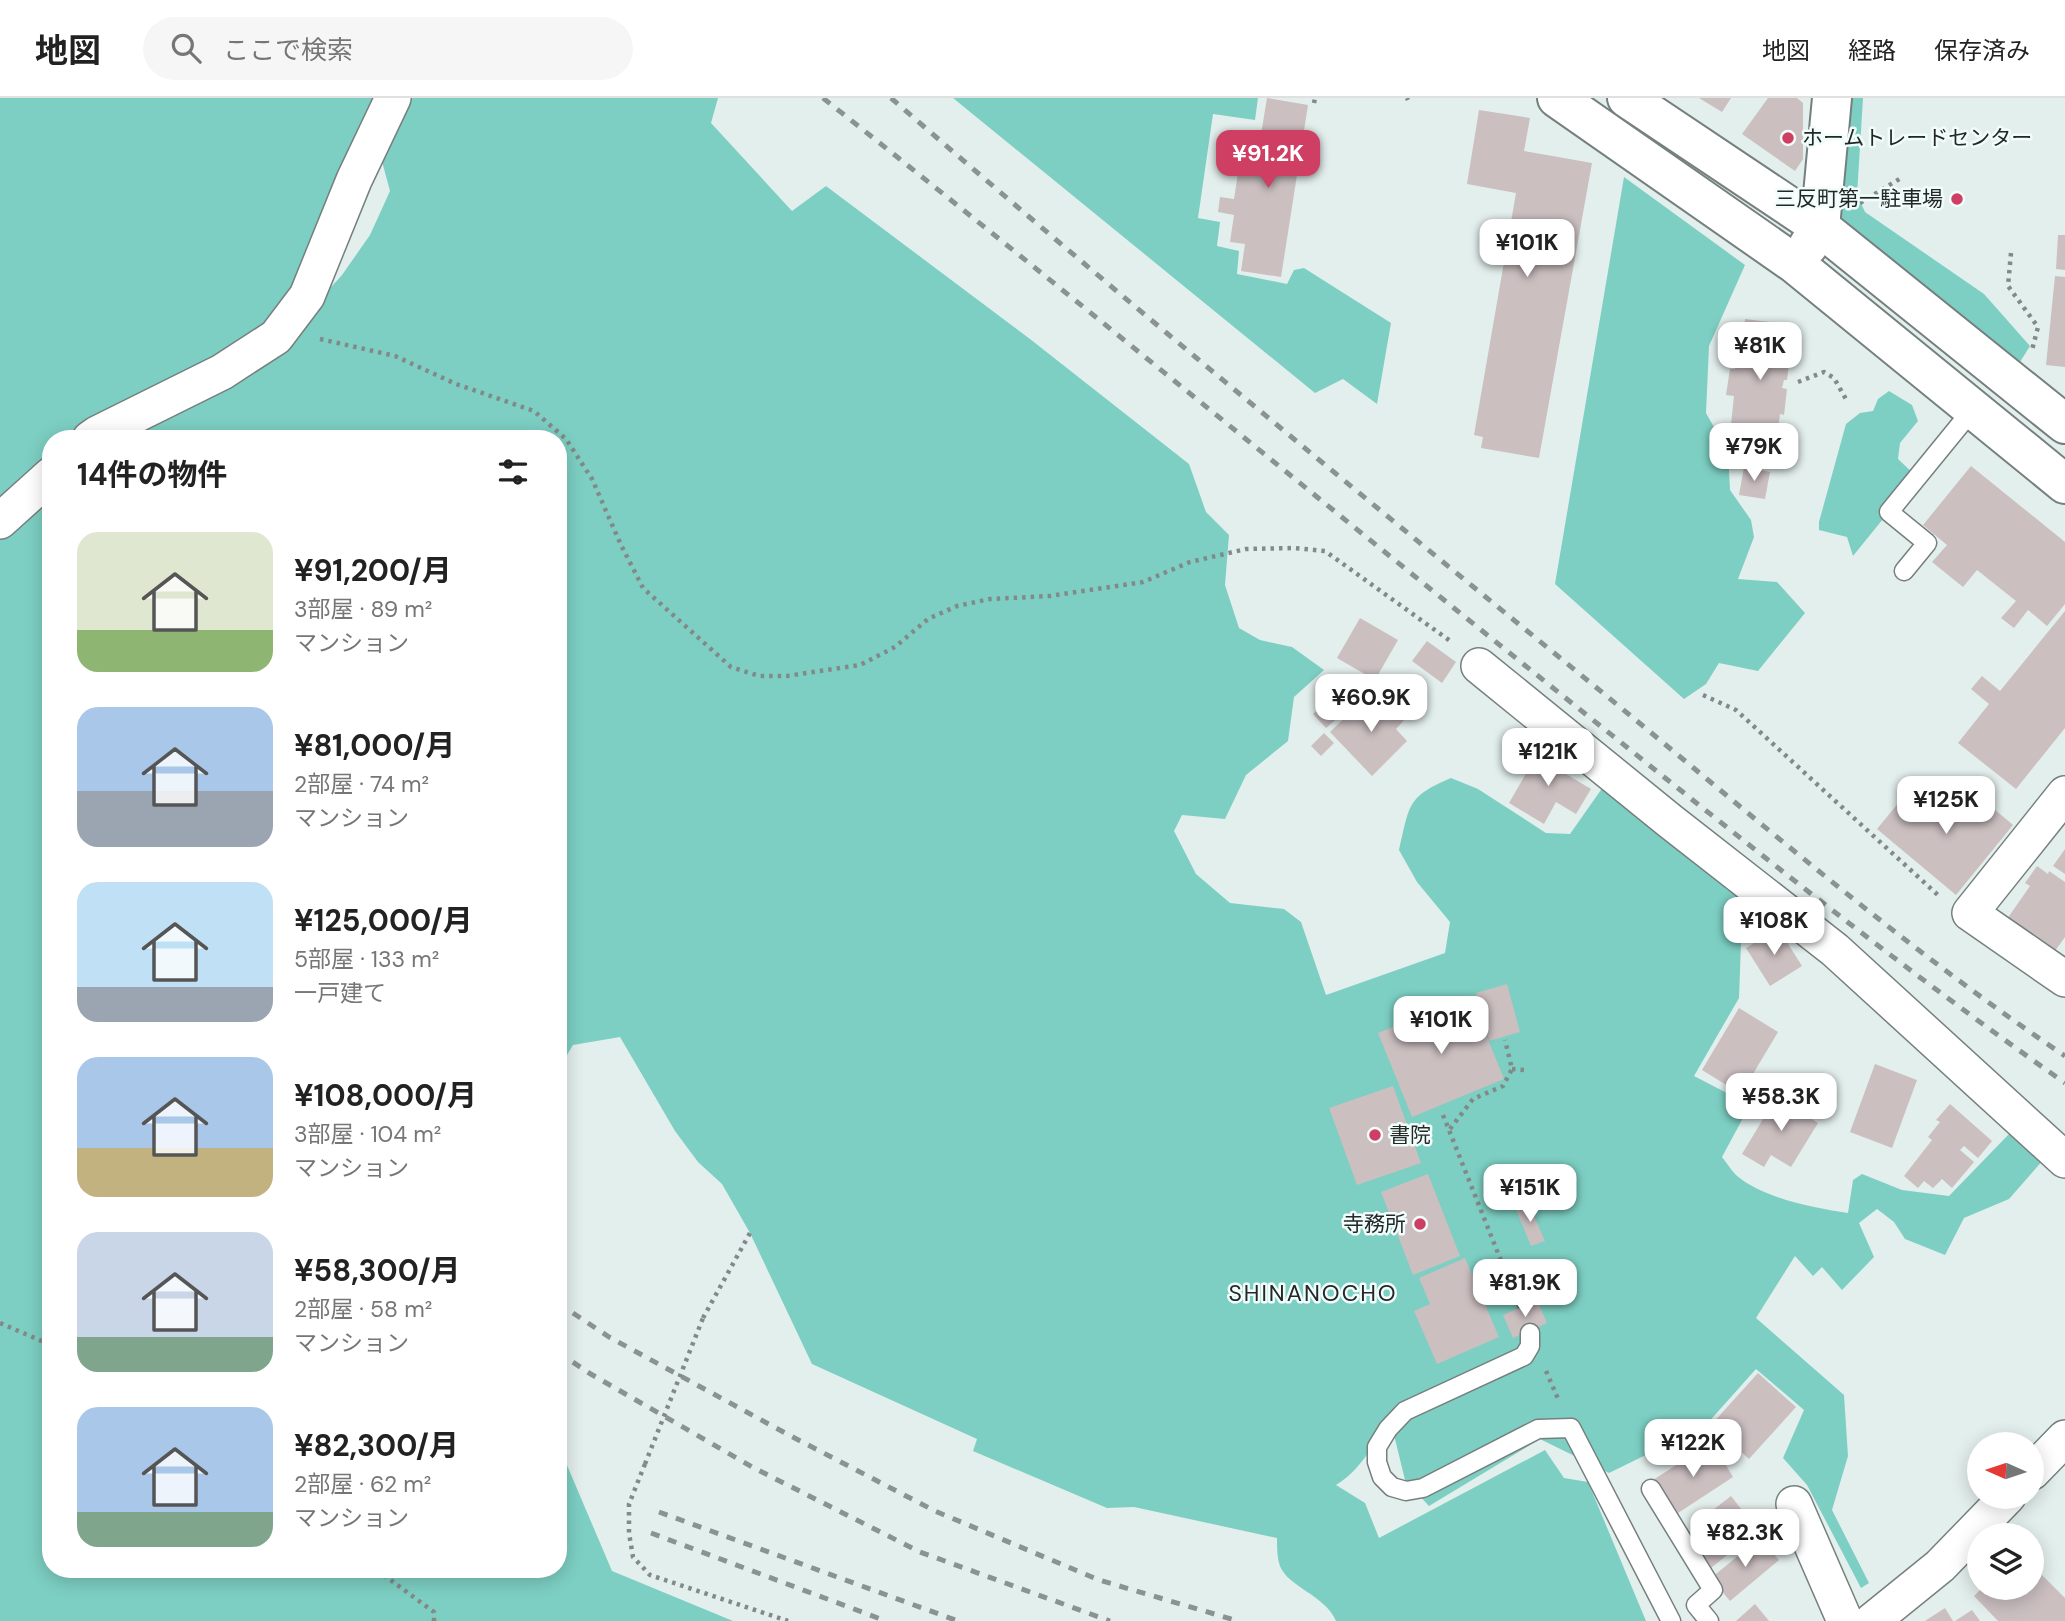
<!DOCTYPE html>
<html lang="ja">
<meta charset="utf-8">
<style>
body{margin:0;font-family:"DM Sans","Noto Sans JP",sans-serif;background:#f6f6f6;color:#222;height:100vh;display:flex;flex-direction:column;font-size:26px;white-space:nowrap}
*{box-sizing:border-box;margin:0}
p{font-size:23px;color:#767676}
.icon{flex:none;width:38px;height:38px;fill:none;stroke:currentColor;stroke-width:2;stroke-linecap:round;stroke-linejoin:round}
.map{position:relative;flex:1;overflow:hidden}
.sheet{position:absolute;left:42px;top:332px;width:525px;height:1148px;display:flex;flex-direction:column;background:#fff;border-radius:28px;box-shadow:0 4px 18px #0003}
.sheet>*{flex:none}
.needle{width:46px;rotate:273deg}
.buttons{position:absolute;left:1967px;top:1334px;display:grid;gap:14px}
.buttons a{display:grid;place-items:center;width:77px;height:77px;border-radius:50%;background:#fff;box-shadow:0 4px 18px #0003;font-size:35px}
.price{position:absolute;translate:-50% -60px;padding:0 16px;border-radius:14px;background:#fff;color:#222;font-size:23px;line-height:46px;filter:drop-shadow(0 2px 4px #0008)}
.price::after{content:'';position:absolute;left:50%;top:42px;width:21px;height:16px;margin-left:-10px;background:inherit;clip-path:polygon(0 0,100% 0,50% 100%)}
.price.on{background:#ce3f63;color:#fff}
ul{padding:0;list-style:none}
li{display:flex;align-items:center;gap:21px;height:175px;padding:0 35px}
li span{display:grid;place-items:center;flex:none;width:196px;height:140px;border-radius:21px;color:#555}
li>.icon{margin-inline-start:auto}
span .icon{width:84px;height:84px;fill:#fffc;stroke-width:1}
li b{font-size:30px}
h2{display:flex;justify-content:space-between;align-items:center;height:84px;padding:0 35px;font-size:30px}
header{display:flex;align-items:center;gap:42px;box-sizing:border-box;height:98px;padding:0 35px;background:#fff;border-bottom:2px solid #e0e0e0}
header strong{font-size:33px}
nav{display:flex;gap:38px;margin-inline-start:auto;font-size:24px}
.search{width:490px;height:63px;background:#f6f6f6;display:flex;align-items:center;gap:18px;box-sizing:border-box;padding:0 24px;border-radius:38px;color:#767676;font-size:26px}
.map>svg:first-child{display:block}
.green{fill:#7dcfc3}
.building{fill:#cbbfc0}
.lines{fill:none;stroke-linecap:round;stroke-linejoin:round}
.service-casing{stroke:#75807e;stroke-width:21}
.minor-casing{stroke:#75807e;stroke-width:38}
.tertiary-casing{stroke:#75807e;stroke-width:42}
.path{stroke:#828a89;stroke-width:4.5;stroke-dasharray:3.5 5;stroke-linecap:butt}
.service{stroke:#fff;stroke-width:18}
.minor{stroke:#fff;stroke-width:35}
.tertiary{stroke:#fff;stroke-width:38}
.rail{stroke:#8a9392;stroke-width:5;stroke-dasharray:9 9;stroke-linecap:butt}
.path-bridge{stroke:#828a89;stroke-width:4.5;stroke-dasharray:3.5 5;stroke-linecap:butt}
.poi-dot{fill:#ce3f63;stroke:#f0fdfa;stroke-width:2.5}
.labels{text-anchor:middle;dominant-baseline:central;stroke-width:5;stroke-linejoin:round;paint-order:stroke}
.poi-label{font-size:21px;fill:#232827;stroke:#f0fdfa;text-anchor:start}
.neighbourhood-label{font-size:23px;letter-spacing:2px;fill:#232827;stroke:#f0fdfa}
</style>
<header>
<strong>地図</strong>
<div class="search"><svg class="icon" aria-label="search" viewBox="0 0 24 24"><circle cx="10" cy="10" r="6"/><path d="M15 15l6 6"/></svg>ここで検索</div>
<nav><a>地図</a><a>経路</a><a>保存済み</a></nav>
</header>
<div class="map">
<svg width="2065" height="1523" viewBox="0 0 2065 1523">
<rect width="100%" height="100%" fill="#e3efed"/>
<g class="green">
<polygon points="0,0 378,0 283,220 82,341 51,341 51,368 0,411"/>
<path d="M 411,0 L 718,0 L 711,25 L 792,113 L 826,88 L 1030,241 L 1189,366 L 1206,414 L 1229,437 L 1225,487 L 1239,530 L 1260,542 L 1292,549 L 1324,572 L 1294,599 L 1288,643 L 1246,677 L 1225,721 L 1182,717 L 1174,733 L 1196,776 L 1230,805 L 1284,811 L 1301,824 L 1326,897 L 1445,855 L 1450,824 L 1417,784 L 1399,752 C 1410,707 1406,699 1451,680 L 1478,691 L 1546,735 L 1570,736 L 1603,689 L 1746,805 L 1751,829 L 1741,845 L 1739,900 L 1694,978 L 1750,1007 L 1722,1059 C 1727,1065 1731,1072 1736,1077 C 1762,1100 1814,1110 1848,1115 L 1853,1082 L 1862,1076 L 1902,1092 L 1949,1098 L 2011,1034 L 2044,1061 L 2009,1101 L 1964,1120 L 1945,1157 L 1905,1141 L 1894,1124 L 1877,1111 L 1859,1125 L 1874,1159 L 1842,1192 L 1822,1169 L 1813,1178 L 1795,1158 L 1756,1220 L 1844,1297 L 1848,1358 L 1832,1412 L 1869,1485 L 1861,1490 L 1807,1387 L 1783,1360 L 1804,1312 L 1756,1271 L 1705,1328 L 1609,1375 L 1540,1341 L 1429,1408 L 1405,1382 L 1394,1337 L 1398,1305 C 1381,1333 1365,1370 1336,1387 L 1365,1405 L 1379,1440 L 1545,1352 L 1564,1380 L 1588,1384 L 1646,1523 L 1336,1523 C 1325,1497 1288,1489 1280,1468 C 1277,1460 1277,1448 1277,1440 L 1134,1409 L 1107,1410 L 973,1353 L 977,1341 L 812,1266 L 750,1135 L 722,1086 L 698,1064 L 675,1033 L 620,939 L 573,947 L 558,972 L 558,341 L 108,341 L 281,244 L 342,177 L 370,137 L 390,93 L 380,56 Z"/>
<polygon points="953,0 1258,0 1255,22 1213,16 1198,120 1220,124 1217,148 1239,153 1237,176 1287,186 1294,172 1304,170 1391,225 1377,306 1343,281 1315,295"/>
<polygon points="1846,0 1863,0 1857,97 1865,114 1984,196 2030,248 2020,264 1842,124 1837,110"/>
<polygon points="1624,79 1745,167 1709,248 1706,315 1728,354 1730,392 1751,422 1754,439 1738,481 1777,484 1805,515 1758,573 1719,565 1706,586 1684,601 1555,486"/>
<polygon points="1889,293 1912,307 1918,323 1900,345 1898,361 1917,379 1853,458 1847,439 1819,432 1819,424 1846,326 1860,315 1873,313 1878,301"/>
<polygon points="51,387 51,1472 558,1472 558,1346 612,1473 733,1523 0,1523 0,431"/>
</g>
<g class="building">
<polygon points="1267,0 1308,7 1281,179 1241,173 1245,146 1230,144 1234,117 1218,114 1220,99 1234,101 1239,68 1247,70 1248,60 1257,61"/>
<polygon points="1699,0 1731,0 1722,14"/>
<polygon points="1768,0 1797,0 1803,5 1803,61 1795,73 1742,36"/>
<polygon points="1479,12 1530,20 1524,53 1592,65 1539,360 1481,350 1483,339 1474,337 1516,95 1467,86"/>
<polygon points="2058,137 2065,137 2065,172 2056,171"/>
<polygon points="2055,178 2065,179 2065,269 2046,267"/>
<polygon points="1745,221 1794,227 1787,282 1784,282 1782,290 1787,291 1784,317 1780,316 1778,332 1775,332 1774,342 1769,341 1768,347 1726,342 1728,326 1731,326 1734,298 1726,297 1730,271 1735,271 1737,252 1742,252"/>
<polygon points="1971,368 2065,444 2065,506 2047,528 2028,512 2014,530 2001,520 2016,503 1977,472 1963,489 1932,464 1947,447 1923,427"/>
<polygon points="1744,369 1770,374 1765,401 1739,397"/>
<polygon points="2065,513 2065,630 2016,691 1958,645 1989,606 1971,591 1982,578 2000,593"/>
<polygon points="1360,520 1398,542 1375,582 1337,560"/>
<polygon points="1427,543 1456,564 1442,585 1412,563"/>
<polygon points="1350,583 1363,598 1326,630 1313,616"/>
<polygon points="1365,600 1377,612 1387,602 1405,621 1396,631 1407,643 1372,678 1330,634"/>
<polygon points="1324,635 1334,645 1321,658 1311,648"/>
<polygon points="1543,646 1563,658 1556,670 1591,691 1576,716 1556,704 1544,726 1509,705"/>
<polygon points="1909,692 1930,710 1933,705 1937,708 1946,698 1962,711 1970,700 1977,706 1981,700 2013,727 1956,797 1877,731"/>
<polygon points="2065,751 2065,776 2053,768"/>
<polygon points="2037,768 2048,776 2049,773 2065,784 2065,839 2055,853 2007,821 2030,788 2025,785"/>
<polygon points="1778,830 1802,868 1770,888 1746,850"/>
<polygon points="1507,886 1520,934 1489,943 1476,895"/>
<polygon points="1470,897 1504,981 1412,1019 1378,935"/>
<polygon points="1739,910 1778,934 1741,996 1702,972"/>
<polygon points="1875,966 1917,982 1892,1050 1850,1034"/>
<polygon points="1393,988 1421,1065 1357,1087 1329,1010"/>
<polygon points="1780,993 1796,1003 1793,1009 1818,1025 1791,1069 1771,1057 1764,1069 1742,1056"/>
<polygon points="1950,1006 1992,1043 1978,1060 1964,1048 1960,1052 1974,1064 1952,1090 1942,1081 1933,1090 1924,1083 1918,1090 1904,1078 1932,1042 1928,1039 1940,1024 1936,1022"/>
<polygon points="1428,1076 1460,1158 1413,1177 1381,1094"/>
<polygon points="1528,1104 1545,1143 1531,1148 1515,1109"/>
<polygon points="1465,1160 1499,1239 1437,1266 1414,1213 1430,1206 1419,1180"/>
<polygon points="1537,1202 1547,1225 1513,1240 1503,1217"/>
<polygon points="1758,1275 1796,1309 1749,1361 1711,1327"/>
<polygon points="1712,1344 1733,1379 1675,1417 1653,1382"/>
<polygon points="1731,1398 1758,1433 1707,1473 1687,1447 1698,1438 1691,1429"/>
<polygon points="1760,1440 1779,1462 1730,1503 1711,1480"/>
<polygon points="2032,1467 2065,1500 2065,1523 1998,1523 1974,1498 1983,1489 2032,1489"/>
<polygon points="1755,1506 1769,1523 1736,1523"/>
<polygon points="1945,1510 1953,1523 1925,1523"/>
<polygon points="1972,1512 1980,1523 1955,1523"/>
</g>
<g class="lines">
<g class="service-casing">
<g id="service">
<polyline points="1904,473 1927,445 1889,414 1973,311"/>
<polyline points="1530,1235 1530,1248 1524,1258 1405,1313 1388,1331 1377,1349 1377,1364 1382,1379 1392,1389 1406,1393 1423,1390 1538,1331 1571,1330 1671,1523"/>
<polyline points="1651,1391 1713,1492 1696,1507 1709,1523"/>
</g>
</g>
<g class="minor-casing">
<g id="minor">
<polyline points="90,341 97,336 222,274 276,239 307,198 354,82 393,0"/>
<polyline points="0,423 51,377"/>
<polyline points="1479,568 1670,723 1835,852 2065,1062"/>
<polyline points="2065,696 1970,815 2065,881"/>
<polyline points="2032,1374 2065,1340"/>
<polyline points="1794,1406 1845,1523"/>
<polyline points="1872,1523 1940,1468 2008,1398"/>
</g>
</g>
<g class="tertiary-casing">
<g id="tertiary">
<polyline points="1557,0 1795,166 2065,386"/>
<polyline points="1627,0 1820,129 2065,326"/>
<polyline points="1808,148 1820,129 1832,0"/>
</g>
</g>
<g class="path">
<polyline points="1407,0 1408,2"/>
<polyline points="1314,5 1315,0"/>
<polyline points="1860,105 1901,80"/>
<polyline points="2011,155 2008,188 2038,229 2032,252"/>
<polyline points="320,241 395,258 456,286 534,313 566,341 592,381 621,447 643,490 731,569 759,578 787,578 860,567 895,549 928,521 957,508 990,501 1050,498 1143,484 1190,464 1246,451 1294,450 1325,453 1453,545"/>
<polyline points="1798,284 1824,274 1834,280 1847,303"/>
<polyline points="1703,597 1736,612 1939,798"/>
<polyline points="1512,971 1525,972"/>
<polyline points="1443,1017 1521,1213"/>
<polyline points="1450,1031 1473,1001 1503,988 1512,971 1505,942"/>
<polyline points="703,1220 750,1135"/>
<polyline points="0,1225 51,1247"/>
<polyline points="1546,1273 1559,1303"/>
<polyline points="645,1366 629,1406 629,1435 633,1459 650,1477 788,1523"/>
<polyline points="377,1472 434,1514 434,1523"/>
</g>
<use href="#service" class="service"/>
<use href="#minor" class="minor"/>
<use href="#tertiary" class="tertiary"/>
<g class="rail">
<path d="M 823,0 C 1083,206 1338,418 1598,626 C 1751,749 1904,872 2065,985"/>
<path d="M 891,0 C 1121,200 1356,393 1592,586 C 1747,713 1899,846 2065,958"/>
<polyline points="558,1205 609,1239 787,1336 935,1413 1099,1482 1238,1523"/>
<polyline points="558,1254 589,1275 754,1370 920,1454 1110,1523"/>
<polyline points="659,1414 958,1523"/>
<polyline points="651,1435 886,1523"/>
</g>
<polyline class="path-bridge" points="645,1366 703,1220"/>
</g>
<g class="poi-dot">
<circle cx="1788" cy="40" r="7"/>
<circle cx="1957" cy="101" r="7"/>
<circle cx="1375" cy="1037" r="7"/>
<circle cx="1420" cy="1126" r="7"/>
</g>
<g class="labels">
<g class="poi-label">
<text x="1802" y="40">ホームトレードセンター</text>
<text x="1943" y="101" text-anchor="end">三反町第一駐車場</text>
<text x="1389" y="1037">書院</text>
<text x="1406" y="1126" text-anchor="end">寺務所</text>
</g>
<g class="neighbourhood-label">
<text x="1313" y="1195">SHINANOCHO</text>
</g>
</g>
</svg>
<div class="buttons">
<a><svg class="needle" viewBox="-14 -14 28 28"><path d="M0-13l5 13h-10z" fill="#e53935"/><path d="M0 13l5-13h-10z" fill="#767676"/></svg></a>
<a><svg class="icon" aria-label="layers" viewBox="0 0 24 24"><path d="M12 4l9 5-9 5-9-5zM3 14l9 5 9-5"/></svg></a>
</div>
<b class="price on" style="left:1268px;top:92px">¥91.2K</b>
<b class="price" style="left:1527px;top:181px">¥101K</b>
<b class="price" style="left:1760px;top:284px">¥81K</b>
<b class="price" style="left:1754px;top:385px">¥79K</b>
<b class="price" style="left:1371px;top:636px">¥60.9K</b>
<b class="price" style="left:1548px;top:690px">¥121K</b>
<b class="price" style="left:1946px;top:738px">¥125K</b>
<b class="price" style="left:1774px;top:859px">¥108K</b>
<b class="price" style="left:1441px;top:958px">¥101K</b>
<b class="price" style="left:1781px;top:1035px">¥58.3K</b>
<b class="price" style="left:1530px;top:1126px">¥151K</b>
<b class="price" style="left:1525px;top:1221px">¥81.9K</b>
<b class="price" style="left:1693px;top:1381px">¥122K</b>
<b class="price" style="left:1745px;top:1471px">¥82.3K</b>
<section class="sheet">
<h2>14件の物件<svg class="icon" aria-label="filters" viewBox="0 0 24 24"><path d="M4 7h16M4 17h16"/><circle cx="9" cy="7" r="2"/><circle cx="15" cy="17" r="2"/></svg></h2>
<ul>
<li><span style="background:linear-gradient(#dfe7d0 70%,#8fb573 0)"><svg class="icon" aria-label="home" viewBox="0 0 24 24"><path d="M3 11l9-7 9 7M6 9v11h12V9"/></svg></span><div><b>¥91,200/月</b><p>3部屋 · 89 m²</p><p>マンション</p></div></li>
<li><span style="background:linear-gradient(#a9c7e8 60%,#9aa5b1 0)"><svg class="icon" aria-label="home" viewBox="0 0 24 24"><path d="M3 11l9-7 9 7M6 9v11h12V9"/></svg></span><div><b>¥81,000/月</b><p>2部屋 · 74 m²</p><p>マンション</p></div></li>
<li><span style="background:linear-gradient(#bfe0f5 75%,#9aa5b1 0)"><svg class="icon" aria-label="home" viewBox="0 0 24 24"><path d="M3 11l9-7 9 7M6 9v11h12V9"/></svg></span><div><b>¥125,000/月</b><p>5部屋 · 133 m²</p><p>一戸建て</p></div></li>
<li><span style="background:linear-gradient(#a9c7e8 65%,#c2b280 0)"><svg class="icon" aria-label="home" viewBox="0 0 24 24"><path d="M3 11l9-7 9 7M6 9v11h12V9"/></svg></span><div><b>¥108,000/月</b><p>3部屋 · 104 m²</p><p>マンション</p></div></li>
<li><span style="background:linear-gradient(#c9d6e8 75%,#7fa58c 0)"><svg class="icon" aria-label="home" viewBox="0 0 24 24"><path d="M3 11l9-7 9 7M6 9v11h12V9"/></svg></span><div><b>¥58,300/月</b><p>2部屋 · 58 m²</p><p>マンション</p></div></li>
<li><span style="background:linear-gradient(#a9c7e8 75%,#7fa58c 0)"><svg class="icon" aria-label="home" viewBox="0 0 24 24"><path d="M3 11l9-7 9 7M6 9v11h12V9"/></svg></span><div><b>¥82,300/月</b><p>2部屋 · 62 m²</p><p>マンション</p></div></li>
</ul>
</section>
</div>
